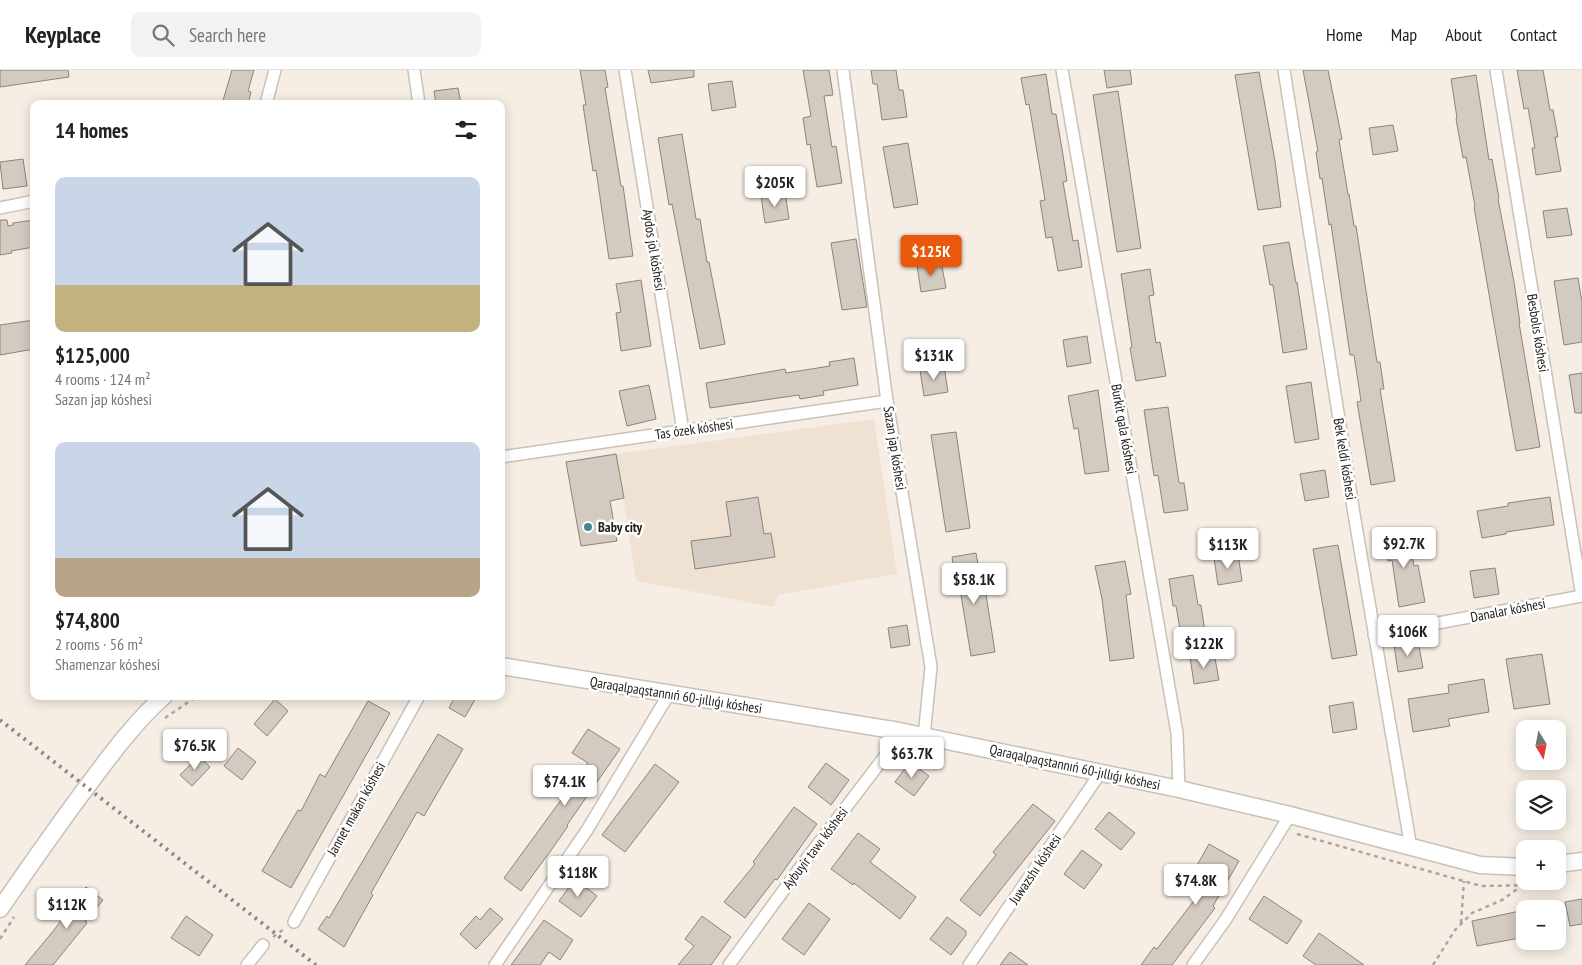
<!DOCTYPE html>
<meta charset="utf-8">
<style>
body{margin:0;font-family:"PT Sans Narrow",sans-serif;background:#f2f2f2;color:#222;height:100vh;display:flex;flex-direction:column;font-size:19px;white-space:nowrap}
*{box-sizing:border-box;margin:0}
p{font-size:16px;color:#767676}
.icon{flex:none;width:28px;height:28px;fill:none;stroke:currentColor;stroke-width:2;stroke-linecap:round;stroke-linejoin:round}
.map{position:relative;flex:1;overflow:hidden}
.sheet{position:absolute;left:30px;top:30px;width:475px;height:600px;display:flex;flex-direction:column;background:#fff;border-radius:10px;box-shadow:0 2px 12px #0003}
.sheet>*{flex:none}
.needle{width:32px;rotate:170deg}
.controls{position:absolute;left:1516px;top:650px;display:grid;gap:10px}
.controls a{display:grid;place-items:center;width:50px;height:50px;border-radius:10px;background:#fff;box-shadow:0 2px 12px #0003;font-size:25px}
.price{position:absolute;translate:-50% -42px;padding:0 11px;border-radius:5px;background:#fff;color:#222;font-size:16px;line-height:32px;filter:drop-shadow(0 1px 2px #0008)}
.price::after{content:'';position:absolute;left:50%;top:30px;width:15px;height:11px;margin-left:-8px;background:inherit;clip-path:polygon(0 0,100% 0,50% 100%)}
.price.on{background:#ea580c;color:#fff}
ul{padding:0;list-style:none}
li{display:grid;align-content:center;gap:10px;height:265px;padding:0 25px}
li span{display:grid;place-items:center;height:155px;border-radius:10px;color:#555}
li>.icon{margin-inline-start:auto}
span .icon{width:90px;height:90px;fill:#fffc;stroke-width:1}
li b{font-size:21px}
h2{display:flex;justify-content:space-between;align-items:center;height:60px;padding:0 25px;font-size:21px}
header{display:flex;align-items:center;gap:30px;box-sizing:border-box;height:70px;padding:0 25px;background:#fff;border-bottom:1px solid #e0e0e0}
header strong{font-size:24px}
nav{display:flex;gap:28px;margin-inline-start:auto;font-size:18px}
.search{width:350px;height:45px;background:#f2f2f2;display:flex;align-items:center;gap:12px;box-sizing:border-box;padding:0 18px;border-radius:10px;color:#767676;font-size:19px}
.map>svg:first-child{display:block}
.built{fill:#f0e2d2}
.building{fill:#d3cbc1;stroke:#8c847b}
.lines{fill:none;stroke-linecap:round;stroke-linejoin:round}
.street-casing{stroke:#c9c1b7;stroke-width:14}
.secondary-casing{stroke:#c9c1b7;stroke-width:19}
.path{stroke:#aca69e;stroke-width:2.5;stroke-dasharray:4 4;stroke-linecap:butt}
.street{stroke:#fff;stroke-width:11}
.secondary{stroke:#fff;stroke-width:16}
.rail{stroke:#8c8780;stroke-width:4;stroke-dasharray:2.5 5;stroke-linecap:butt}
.poi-dot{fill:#428991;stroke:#fff;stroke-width:2}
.labels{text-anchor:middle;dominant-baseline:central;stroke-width:5;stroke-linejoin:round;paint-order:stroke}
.street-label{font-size:14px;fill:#23201c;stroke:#fff}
.poi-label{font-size:14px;font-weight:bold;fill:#23201c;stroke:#fff;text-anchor:start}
</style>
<header>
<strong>Keyplace</strong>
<div class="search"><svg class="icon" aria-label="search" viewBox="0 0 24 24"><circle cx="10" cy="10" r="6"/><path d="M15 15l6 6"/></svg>Search here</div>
<nav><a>Home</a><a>Map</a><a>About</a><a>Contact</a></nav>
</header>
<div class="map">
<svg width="1582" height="895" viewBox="0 0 1582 895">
<rect width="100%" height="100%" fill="#f6eee4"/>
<polygon class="built" points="874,349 897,504 778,525 774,537 636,511 616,384"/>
<g class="building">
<polygon points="0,0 68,0 69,7 0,17"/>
<polygon points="232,0 254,0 248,21 251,22 248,34 222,34"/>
<polygon points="580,0 605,0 608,17 605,18 621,116 623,116 633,186 609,189 596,100 593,101 583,35 586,35"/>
<polygon points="648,0 694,0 694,7 651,13"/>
<polygon points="803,0 829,0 833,25 824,26 832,77 836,76 842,113 817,117 810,74 807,75 803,48 811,46"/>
<polygon points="871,0 896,0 899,20 903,20 907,47 882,50 877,14 873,14"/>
<polygon points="1104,0 1130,0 1132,14 1107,18"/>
<polygon points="1303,0 1328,0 1342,69 1339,70 1348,124 1349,124 1354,156 1356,156 1377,292 1380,292 1384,319 1380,319 1395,411 1371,415 1357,332 1361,331 1354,285 1350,285 1331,154 1329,155 1322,108 1320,109 1316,82 1318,81"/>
<polygon points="1517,0 1543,0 1550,40 1553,40 1558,67 1555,67 1561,101 1536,105 1532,78 1535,78 1528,38 1524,39"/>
<polygon points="1259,2 1275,91 1281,137 1258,140 1235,5"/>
<polygon points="1046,4 1052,44 1056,44 1063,85 1067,111 1063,112 1073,171 1078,170 1082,197 1058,201 1052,167 1046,168 1040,131 1045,130 1029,34 1026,35 1021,8"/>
<polygon points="1476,5 1489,90 1492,89 1499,128 1498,129 1514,212 1520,253 1519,253 1540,377 1516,381 1474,137 1475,136 1466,87 1463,88 1456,49 1457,48 1451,9"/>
<polygon points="732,11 736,37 712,41 708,14"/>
<polygon points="458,18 461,34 436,34 434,21"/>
<polygon points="1118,21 1141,178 1117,182 1093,25"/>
<polygon points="1393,55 1398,81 1373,85 1369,58"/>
<polygon points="682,64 696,149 700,149 707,192 709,192 725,274 700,279 672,134 669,135 658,68"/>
<polygon points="908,73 918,134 894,138 883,77"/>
<polygon points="23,89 27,116 3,119 0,92"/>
<polygon points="785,122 789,149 765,153 761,126"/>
<polygon points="1567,138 1572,165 1547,168 1543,141"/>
<polygon points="0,150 7,150 8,156 13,155 13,153 34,150 34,177 11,181 12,183 0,185"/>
<polygon points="856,169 867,237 842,240 831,173"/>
<polygon points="1289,172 1296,213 1297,212 1307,279 1283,283 1273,215 1270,215 1263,176"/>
<polygon points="941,191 946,218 921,222 917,195"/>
<polygon points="1150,199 1154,225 1149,226 1156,273 1160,272 1166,306 1136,311 1130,278 1132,277 1121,204"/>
<polygon points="1578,208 1582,232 1582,272 1564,275 1554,211"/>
<polygon points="641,210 651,276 621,281 616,243 621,242 616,214"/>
<polygon points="34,250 34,279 0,285 0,255"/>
<polygon points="1087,266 1091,293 1067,297 1063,270"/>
<polygon points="854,288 858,315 823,321 824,325 800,329 799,325 710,338 706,313 785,299 786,303 830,296 829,292"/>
<polygon points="944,296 948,322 924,326 920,300"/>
<polygon points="1582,303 1582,343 1575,343 1569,305"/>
<polygon points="1311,312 1319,369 1295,373 1286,316"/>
<polygon points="649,315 656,349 627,356 619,321"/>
<polygon points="1098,320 1109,401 1085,404 1078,358 1074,359 1068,326"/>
<polygon points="1168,337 1179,413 1184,413 1188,440 1164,443 1158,405 1154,406 1144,340"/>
<polygon points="956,362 970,458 946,462 931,365"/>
<polygon points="616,384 624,428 610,431 617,471 581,476 566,392"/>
<polygon points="1325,400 1329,427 1305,431 1300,404"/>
<polygon points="758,427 764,464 771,463 775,487 695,499 691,471 731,466 726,432"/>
<polygon points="1550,427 1554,455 1506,462 1506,464 1482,468 1477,441 1508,436 1508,433"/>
<polygon points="1408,460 1414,496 1418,495 1425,532 1399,537 1392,490 1388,491 1384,464"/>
<polygon points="1338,475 1357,585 1332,589 1313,479"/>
<polygon points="976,483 982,518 985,518 995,582 971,586 959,513 956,513 952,487"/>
<polygon points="1238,484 1242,511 1218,515 1214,488"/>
<polygon points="1125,491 1131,524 1126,525 1134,588 1110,591 1102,529 1095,496"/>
<polygon points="1495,498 1499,524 1474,528 1470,501"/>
<polygon points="1193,505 1198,535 1201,535 1205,562 1181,565 1176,536 1173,536 1169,509"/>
<polygon points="907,555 910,575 891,578 888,558"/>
<polygon points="1418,571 1423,598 1398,602 1394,575"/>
<polygon points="1214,583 1219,610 1194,614 1190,587"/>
<polygon points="1542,584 1550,634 1514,639 1506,589"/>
<polygon points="1484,609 1489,642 1448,649 1450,656 1413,662 1408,629 1449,623 1448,615"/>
<polygon points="455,626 477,626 465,647 449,638"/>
<polygon points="275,629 288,641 267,666 254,654"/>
<polygon points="368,631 390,643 291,818 262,801 298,740 301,741 320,704 325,707"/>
<polygon points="1353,632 1357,659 1333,663 1329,636"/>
<polygon points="588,659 620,679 567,755 568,756 552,779 521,821 504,808 588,693 572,683"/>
<polygon points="438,664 463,679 424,746 417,742 371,823 373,825 344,877 318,859 327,846 329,848"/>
<polygon points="238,678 256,692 242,710 224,696"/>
<polygon points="199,686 210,697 192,716 180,705"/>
<polygon points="910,692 929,706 914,726 895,712"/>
<polygon points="826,693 849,710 831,735 808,717"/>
<polygon points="655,694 679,712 625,782 602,765"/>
<polygon points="1033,734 1055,751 980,846 960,830 996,785 993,782"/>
<polygon points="794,737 817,754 777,810 775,809 745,848 724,832 755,794 753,792"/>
<polygon points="1109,742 1135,763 1121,780 1095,759"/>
<polygon points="858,763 880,779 870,792 916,827 900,849 854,813 853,815 831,799"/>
<polygon points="1209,774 1239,791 1213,836 1215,838 1172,895 1141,895 1154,877 1157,879 1206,815 1191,806"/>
<polygon points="1082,780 1102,795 1084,819 1064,804"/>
<polygon points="575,809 597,826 581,847 559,831"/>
<polygon points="86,817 103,830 85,852 87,853 53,895 25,895 54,860"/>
<polygon points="1264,826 1302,851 1287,874 1249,849"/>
<polygon points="1582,829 1582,854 1570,856 1565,832"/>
<polygon points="809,833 830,849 804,885 782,869"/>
<polygon points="490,838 503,849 476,879 460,864 476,846 480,850"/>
<polygon points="1525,840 1525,867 1477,876 1472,851"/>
<polygon points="186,846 213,865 199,886 171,868"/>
<polygon points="702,846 731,867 711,895 678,895 694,876 685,869"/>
<polygon points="947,847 966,861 966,865 951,885 930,869"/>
<polygon points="544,850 573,870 560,890 549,882 540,895 511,895"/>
<polygon points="1319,863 1364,895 1316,895 1303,886"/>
<polygon points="1010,882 1028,895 1000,895"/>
</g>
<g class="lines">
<g class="street-casing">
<g id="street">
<polyline points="414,0 419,34"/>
<polyline points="625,0 683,361"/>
<polyline points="843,0 887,331 931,597 924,666"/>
<polyline points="1062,0 1177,663 1179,719"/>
<polyline points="1284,0 1354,444 1411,778"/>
<polyline points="1496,0 1582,526"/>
<polyline points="266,34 275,0"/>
<polyline points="0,138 34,131"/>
<polyline points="501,387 887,331"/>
<polyline points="1374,565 1582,526"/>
<polyline points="294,852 419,626"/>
<polyline points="247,895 263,875"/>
<polyline points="495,895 587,760 669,624"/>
<polyline points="729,895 802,795 895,673 899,661"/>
<polyline points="969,895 1101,702"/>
<polyline points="1193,895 1226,849 1290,745"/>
</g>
</g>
<g class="secondary-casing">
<g id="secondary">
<polyline points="501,596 899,661 1179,719 1290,745 1480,795 1525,797"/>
<polyline points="1558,794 1582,791"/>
<path d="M 0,839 C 29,797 58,755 89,714 C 112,683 135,652 164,626"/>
</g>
</g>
<g class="path">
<polyline points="165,648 197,626"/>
<polyline points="1297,764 1481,816 1538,815 1566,810"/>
<polyline points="1461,853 1464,811"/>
<polyline points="273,867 284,859"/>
<polyline points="0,869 14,847"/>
<polyline points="1433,895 1455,860 1472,843 1502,830 1520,817"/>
</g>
<use href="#street" class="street"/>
<use href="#secondary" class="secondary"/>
<polyline class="rail" points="0,650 316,895"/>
</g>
<circle class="poi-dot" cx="588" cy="457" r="5"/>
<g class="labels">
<g class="street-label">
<text transform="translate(654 180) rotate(81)">Aydos jol kóshesi</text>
<text transform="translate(1538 263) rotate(81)">Besbolıs kóshesi</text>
<text transform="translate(694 359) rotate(-8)">Tas ózek kóshesi</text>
<text transform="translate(1124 359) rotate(80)">Burkit qala kóshesi</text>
<text transform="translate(895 378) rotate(81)">Sazan jap kóshesi</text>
<text transform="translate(1345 389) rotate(81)">Bek keldi kóshesi</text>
<text transform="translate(1508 540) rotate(-11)">Danalar kóshesi</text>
<text transform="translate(676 625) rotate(9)">Qaraqalpaqstannıń 60-jıllıǵı kóshesi</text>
<text transform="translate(1075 697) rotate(12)">Qaraqalpaqstannıń 60-jıllıǵı kóshesi</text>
<text transform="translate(356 739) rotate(-61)">Jannet makan kóshesi</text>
<text transform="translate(815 778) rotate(-53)">Aybuyir tawı kóshesi</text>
<text transform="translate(1035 799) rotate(-56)">Juwazshı kóshesi</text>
</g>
<g class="poi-label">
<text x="598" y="457">Baby city</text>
</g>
</g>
</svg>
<div class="controls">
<a><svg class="needle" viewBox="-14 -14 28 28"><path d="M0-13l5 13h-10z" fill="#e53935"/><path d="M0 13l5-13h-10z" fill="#767676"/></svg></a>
<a><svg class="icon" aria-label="layers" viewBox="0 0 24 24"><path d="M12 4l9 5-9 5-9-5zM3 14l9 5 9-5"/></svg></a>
<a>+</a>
<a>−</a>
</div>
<b class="price" style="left:775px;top:138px">$205K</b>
<b class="price on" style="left:931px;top:207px">$125K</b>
<b class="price" style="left:934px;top:311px">$131K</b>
<b class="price" style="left:1404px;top:499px">$92.7K</b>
<b class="price" style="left:1228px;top:500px">$113K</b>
<b class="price" style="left:974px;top:535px">$58.1K</b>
<b class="price" style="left:1408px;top:587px">$106K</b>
<b class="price" style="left:1204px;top:599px">$122K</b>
<b class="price" style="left:195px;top:701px">$76.5K</b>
<b class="price" style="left:912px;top:709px">$63.7K</b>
<b class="price" style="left:565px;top:737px">$74.1K</b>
<b class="price" style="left:578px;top:828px">$118K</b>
<b class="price" style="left:1196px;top:836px">$74.8K</b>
<b class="price" style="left:67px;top:860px">$112K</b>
<section class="sheet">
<h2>14 homes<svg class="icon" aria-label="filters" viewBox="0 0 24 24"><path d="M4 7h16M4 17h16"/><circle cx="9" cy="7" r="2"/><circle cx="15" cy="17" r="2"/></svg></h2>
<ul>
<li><span style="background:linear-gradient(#c9d6e8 70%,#c2b280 0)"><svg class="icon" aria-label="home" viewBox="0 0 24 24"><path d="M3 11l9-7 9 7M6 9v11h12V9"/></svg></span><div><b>$125,000</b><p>4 rooms · 124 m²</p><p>Sazan jap kóshesi</p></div></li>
<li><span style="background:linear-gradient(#c9d6e8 75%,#b9a48a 0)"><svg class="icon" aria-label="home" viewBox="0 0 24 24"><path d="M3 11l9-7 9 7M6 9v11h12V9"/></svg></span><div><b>$74,800</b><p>2 rooms · 56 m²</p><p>Shamenzar kóshesi</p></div></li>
</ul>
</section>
</div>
